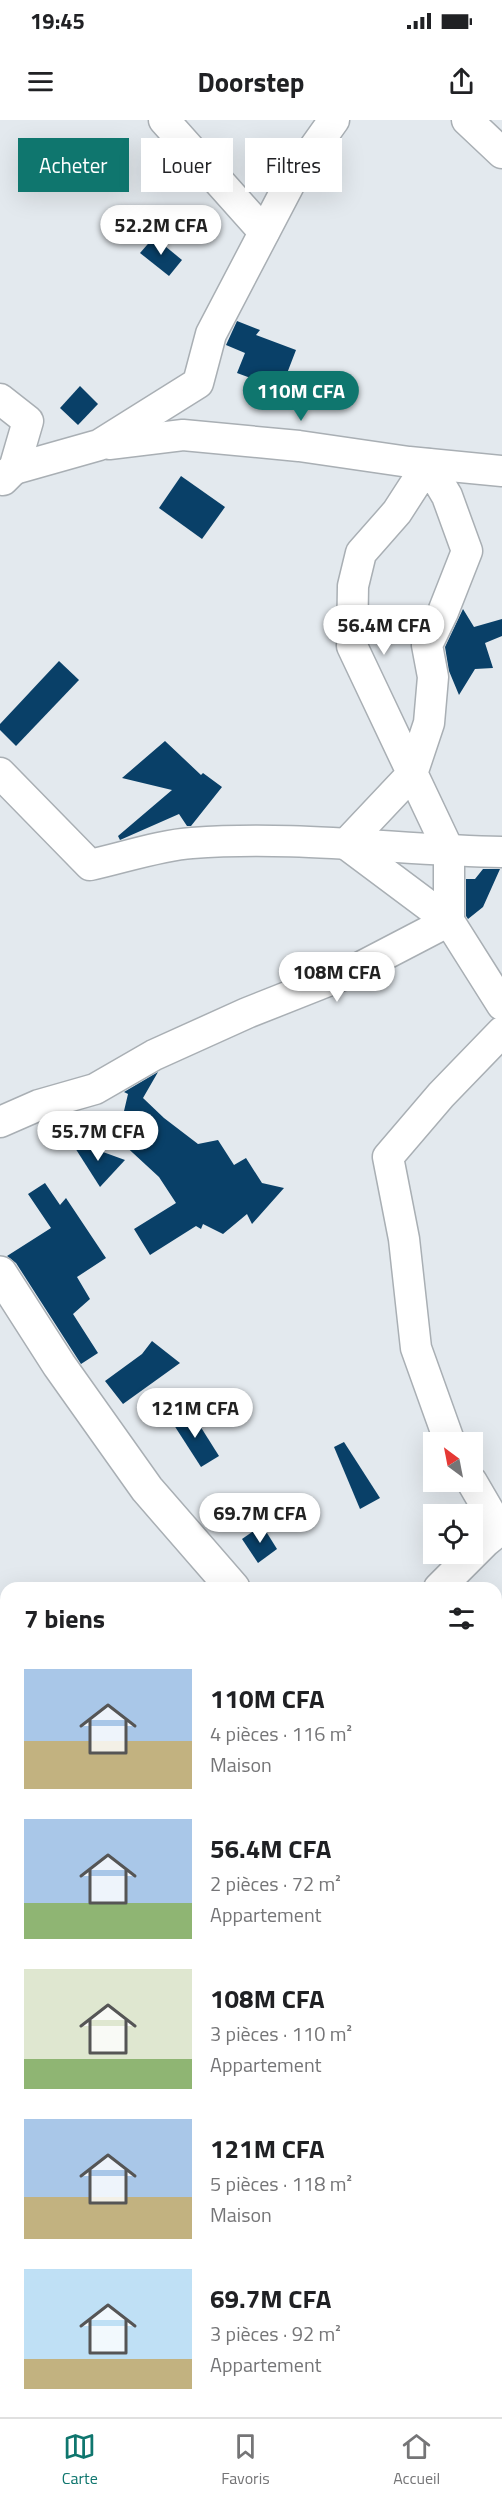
<!DOCTYPE html>
<html lang="fr">
<meta charset="utf-8">
<style>
body{margin:0;font-family:"Titillium Web",sans-serif;background:#f6f6f6;color:#202124;height:100vh;display:flex;flex-direction:column;font-size:22px;white-space:nowrap}
*{box-sizing:border-box;margin:0}
p{font-size:20px;color:#757577}
.icon{flex:none;width:33px;height:33px;fill:none;stroke:currentColor;stroke-width:2;stroke-linecap:round;stroke-linejoin:round}
.map{position:relative;flex:1;overflow:hidden}
.drawer{position:absolute;left:0px;top:1462px;width:502px;height:836px;display:flex;flex-direction:column;background:#fff;border-radius:18px 18px 0 0;box-shadow:0 6px 24px #0002}
.drawer>*{flex:none}
.hud{position:absolute;left:18px;top:18px;width:466px;height:54px;display:flex;gap:12px}
.needle{width:39px;rotate:328deg}
.buttons{position:absolute;left:423px;top:1312px;display:grid;gap:12px}
.buttons a{display:grid;place-items:center;width:60px;height:60px;border-radius:0px;background:#fff;box-shadow:0 6px 24px #0002;font-size:30px}
.price{position:absolute;translate:-50% -51px;padding:0 14px;border-radius:21px;background:#fff;color:#222;font-size:20px;line-height:39px;filter:drop-shadow(0 2px 3px #0008)}
.price::after{content:'';position:absolute;left:50%;top:36px;width:18px;height:14px;margin-left:-9px;background:inherit;clip-path:polygon(0 0,100% 0,50% 100%)}
.price.active{background:#0f766e;color:#fff}
ul{padding:0;list-style:none}
li{display:flex;align-items:center;gap:18px;height:150px;padding:0 24px}
li span{display:grid;place-items:center;flex:none;width:168px;height:120px;border-radius:0px;color:#555}
li>.icon{margin-inline-start:auto}
span .icon{width:72px;height:72px;fill:#fffc;stroke-width:1}
li b{font-size:26px}
h2{display:flex;justify-content:space-between;align-items:center;height:72px;padding:0 24px;font-size:26px}
.tag{padding:0 21px;border-radius:0px;background:#fff;box-shadow:0 6px 24px #0002;font-size:21px;line-height:54px}
.tag.active{background:#0f766e;color:#fff}
.status{display:flex;justify-content:space-between;align-items:center;height:42px;padding:0 30px;background:#fff;direction:ltr}
.status svg{height:16px;fill:currentColor}
header{display:flex;justify-content:space-between;align-items:center;height:78px;padding:0 24px;background:#fff;font-size:27px;font-weight:700}
.tab-bar{display:flex;justify-content:space-around;align-items:center;height:84px;border-top:2px solid #e0e0e0;background:#fff;font-size:16px;color:#757577}
.tab-bar a{display:grid;justify-items:center;gap:3px}
.tab-bar .active{color:#0f766e}
.map>svg:first-child{display:block}
.building{fill:#094068}
.lines{fill:none;stroke-linecap:round;stroke-linejoin:round}
.street-casing{stroke:#a9afb4;stroke-width:33}
.secondary-casing{stroke:#a9afb4;stroke-width:36}
.street{stroke:#fff;stroke-width:30}
.secondary{stroke:#fff;stroke-width:33}
</style>
<div class="status"><b>19:45</b><svg viewBox="0 0 49 12"><path d="M0 12V9h3v3zM5 12V6h3v6zM10 12V3h3v9zM15 12V0h3v12zM26 1h20v11H26zM47 4h2v5h-2z"/></svg></div>
<header><svg class="icon" aria-label="menu" viewBox="0 0 24 24"><path d="M4 6h16M4 12h16M4 18h16"/></svg>Doorstep<svg class="icon" aria-label="share" viewBox="0 0 24 24"><path d="M12 15V3M7 8l5-5 5 5M5 13v7h14v-7"/></svg></header>
<div class="map">
<svg width="502" height="2297" viewBox="0 0 502 2297">
<rect width="100%" height="100%" fill="#e3e9ee"/>
<g class="building">
<polygon points="154,117 182,140 169,156 140,133"/>
<polygon points="237,201 260,210 256,215 296,230 281,269 237,253 245,233 226,225"/>
<polygon points="80,266 98,284 78,305 60,288"/>
<polygon points="181,356 225,387 202,419 159,388"/>
<polygon points="463,489 474,507 502,499 502,516 485,523 493,548 475,549 459,575 449,551 445,527"/>
<polygon points="59,541 79,560 16,626 0,610 0,604"/>
<polygon points="165,621 201,655 203,653 222,667 191,706 187,706 179,694 120,720 118,716 172,670 122,658"/>
<polygon points="483,749 500,749 483,787 468,799 466,796 466,759 475,759"/>
<polygon points="158,952 143,978 164,998 198,1024 218,1020 234,1045 246,1038 262,1063 284,1068 252,1104 247,1094 223,1114 203,1104 201,1109 196,1106 150,1135 134,1109 176,1083 159,1057 120,1021 133,1006 124,991 128,974 124,972"/>
<polygon points="70,1020 125,1040 100,1067"/>
<polygon points="45,1063 60,1085 66,1078 106,1138 77,1157 90,1179 73,1194 98,1233 81,1244 16,1143 7,1136 51,1108 28,1074"/>
<polygon points="152,1221 180,1243 123,1284 105,1261 142,1234"/>
<polygon points="190,1290 219,1336 201,1347 172,1302"/>
<polygon points="344,1322 380,1378 360,1389 334,1327"/>
<polygon points="262,1405 277,1429 258,1443 242,1419"/>
</g>
<g class="lines">
<g class="street-casing">
<g id="street">
<polyline points="164,0 264,112"/>
<polyline points="467,0 502,33"/>
<polyline points="0,279 28,301 14,349 3,360"/>
<polyline points="109,324 183,315 299,326 409,342 502,351"/>
<polyline points="0,358 14,349 99,325 198,263 211,214 292,59 334,0"/>
<path d="M 0,653 L 90,745 C 122,738 161,725 192,723 C 295,715 399,730 502,732"/>
<polyline points="0,1002 39,985 95,969 154,935 247,893 353,851 449,801 346,724 412,654 429,603 433,557 427,525 443,492 467,431 447,376 428,344 397,392 361,433 353,466 352,526 449,731 449,801 502,885"/>
<polyline points="450,1323 416,1228 404,1119 388,1037 441,975 502,912"/>
<polyline points="472,1362 500,1410"/>
<polyline points="439,1468 485,1422 502,1408"/>
<polyline points="0,1581 6,1585"/>
<polyline points="496,1916 502,1920"/>
<polyline points="0,2002 6,2008"/>
<polyline points="496,2266 502,2261"/>
<polyline points="182,2292 183,2297"/>
<polyline points="458,2297 464,2292"/>
</g>
</g>
<g class="secondary-casing">
<g id="secondary">
<polyline points="0,1153 59,1245 147,1369 233,1468"/>
<polyline points="496,1680 502,1684"/>
</g>
</g>
<use href="#street" class="street"/>
<use href="#secondary" class="secondary"/>
</g>
</svg>
<div class="buttons">
<a><svg class="needle" viewBox="-14 -14 28 28"><path d="M0-13l5 13h-10z" fill="#e53935"/><path d="M0 13l5-13h-10z" fill="#757577"/></svg></a>
<a><svg class="icon" aria-label="locate" viewBox="0 0 24 24"><circle cx="12" cy="12" r="6"/><path d="M12 2v4M12 18v4M2 12h4M18 12h4"/></svg></a>
</div>
<b class="price" style="left:161px;top:136px">52.2M CFA</b>
<b class="price active" style="left:301px;top:302px">110M CFA</b>
<b class="price" style="left:384px;top:536px">56.4M CFA</b>
<b class="price" style="left:337px;top:883px">108M CFA</b>
<b class="price" style="left:98px;top:1042px">55.7M CFA</b>
<b class="price" style="left:195px;top:1319px">121M CFA</b>
<b class="price" style="left:260px;top:1424px">69.7M CFA</b>
<div class="hud">
<a class="tag active">Acheter</a>
<a class="tag">Louer</a>
<a class="tag">Filtres</a>
</div>
<section class="drawer">
<h2>7 biens<svg class="icon" aria-label="filters" viewBox="0 0 24 24"><path d="M4 7h16M4 17h16"/><circle cx="9" cy="7" r="2"/><circle cx="15" cy="17" r="2"/></svg></h2>
<ul>
<li><span style="background:linear-gradient(#a9c7e8 60%,#c2b280 0)"><svg class="icon" aria-label="home" viewBox="0 0 24 24"><path d="M3 11l9-7 9 7M6 9v11h12V9"/></svg></span><div><b>110M CFA</b><p>4 pièces · 116 m²</p><p>Maison</p></div></li>
<li><span style="background:linear-gradient(#a9c7e8 70%,#8fb573 0)"><svg class="icon" aria-label="home" viewBox="0 0 24 24"><path d="M3 11l9-7 9 7M6 9v11h12V9"/></svg></span><div><b>56.4M CFA</b><p>2 pièces · 72 m²</p><p>Appartement</p></div></li>
<li><span style="background:linear-gradient(#dfe7d0 75%,#8fb573 0)"><svg class="icon" aria-label="home" viewBox="0 0 24 24"><path d="M3 11l9-7 9 7M6 9v11h12V9"/></svg></span><div><b>108M CFA</b><p>3 pièces · 110 m²</p><p>Appartement</p></div></li>
<li><span style="background:linear-gradient(#a9c7e8 65%,#c2b280 0)"><svg class="icon" aria-label="home" viewBox="0 0 24 24"><path d="M3 11l9-7 9 7M6 9v11h12V9"/></svg></span><div><b>121M CFA</b><p>5 pièces · 118 m²</p><p>Maison</p></div></li>
<li><span style="background:linear-gradient(#bfe0f5 75%,#c2b280 0)"><svg class="icon" aria-label="home" viewBox="0 0 24 24"><path d="M3 11l9-7 9 7M6 9v11h12V9"/></svg></span><div><b>69.7M CFA</b><p>3 pièces · 92 m²</p><p>Appartement</p></div></li>
</ul>
</section>
</div>
<nav class="tab-bar">
<a class="active"><svg class="icon" aria-label="map" viewBox="0 0 24 24"><path d="M3 6l6-2 6 2 6-2v14l-6 2-6-2-6 2zM9 4v14M15 6v14"/></svg>Carte</a>
<a><svg class="icon" aria-label="saved" viewBox="0 0 24 24"><path d="M7 4h10v16l-5-4-5 4z"/></svg>Favoris</a>
<a><svg class="icon" aria-label="home" viewBox="0 0 24 24"><path d="M3 11l9-7 9 7M6 9v11h12V9"/></svg>Accueil</a>
</nav>
